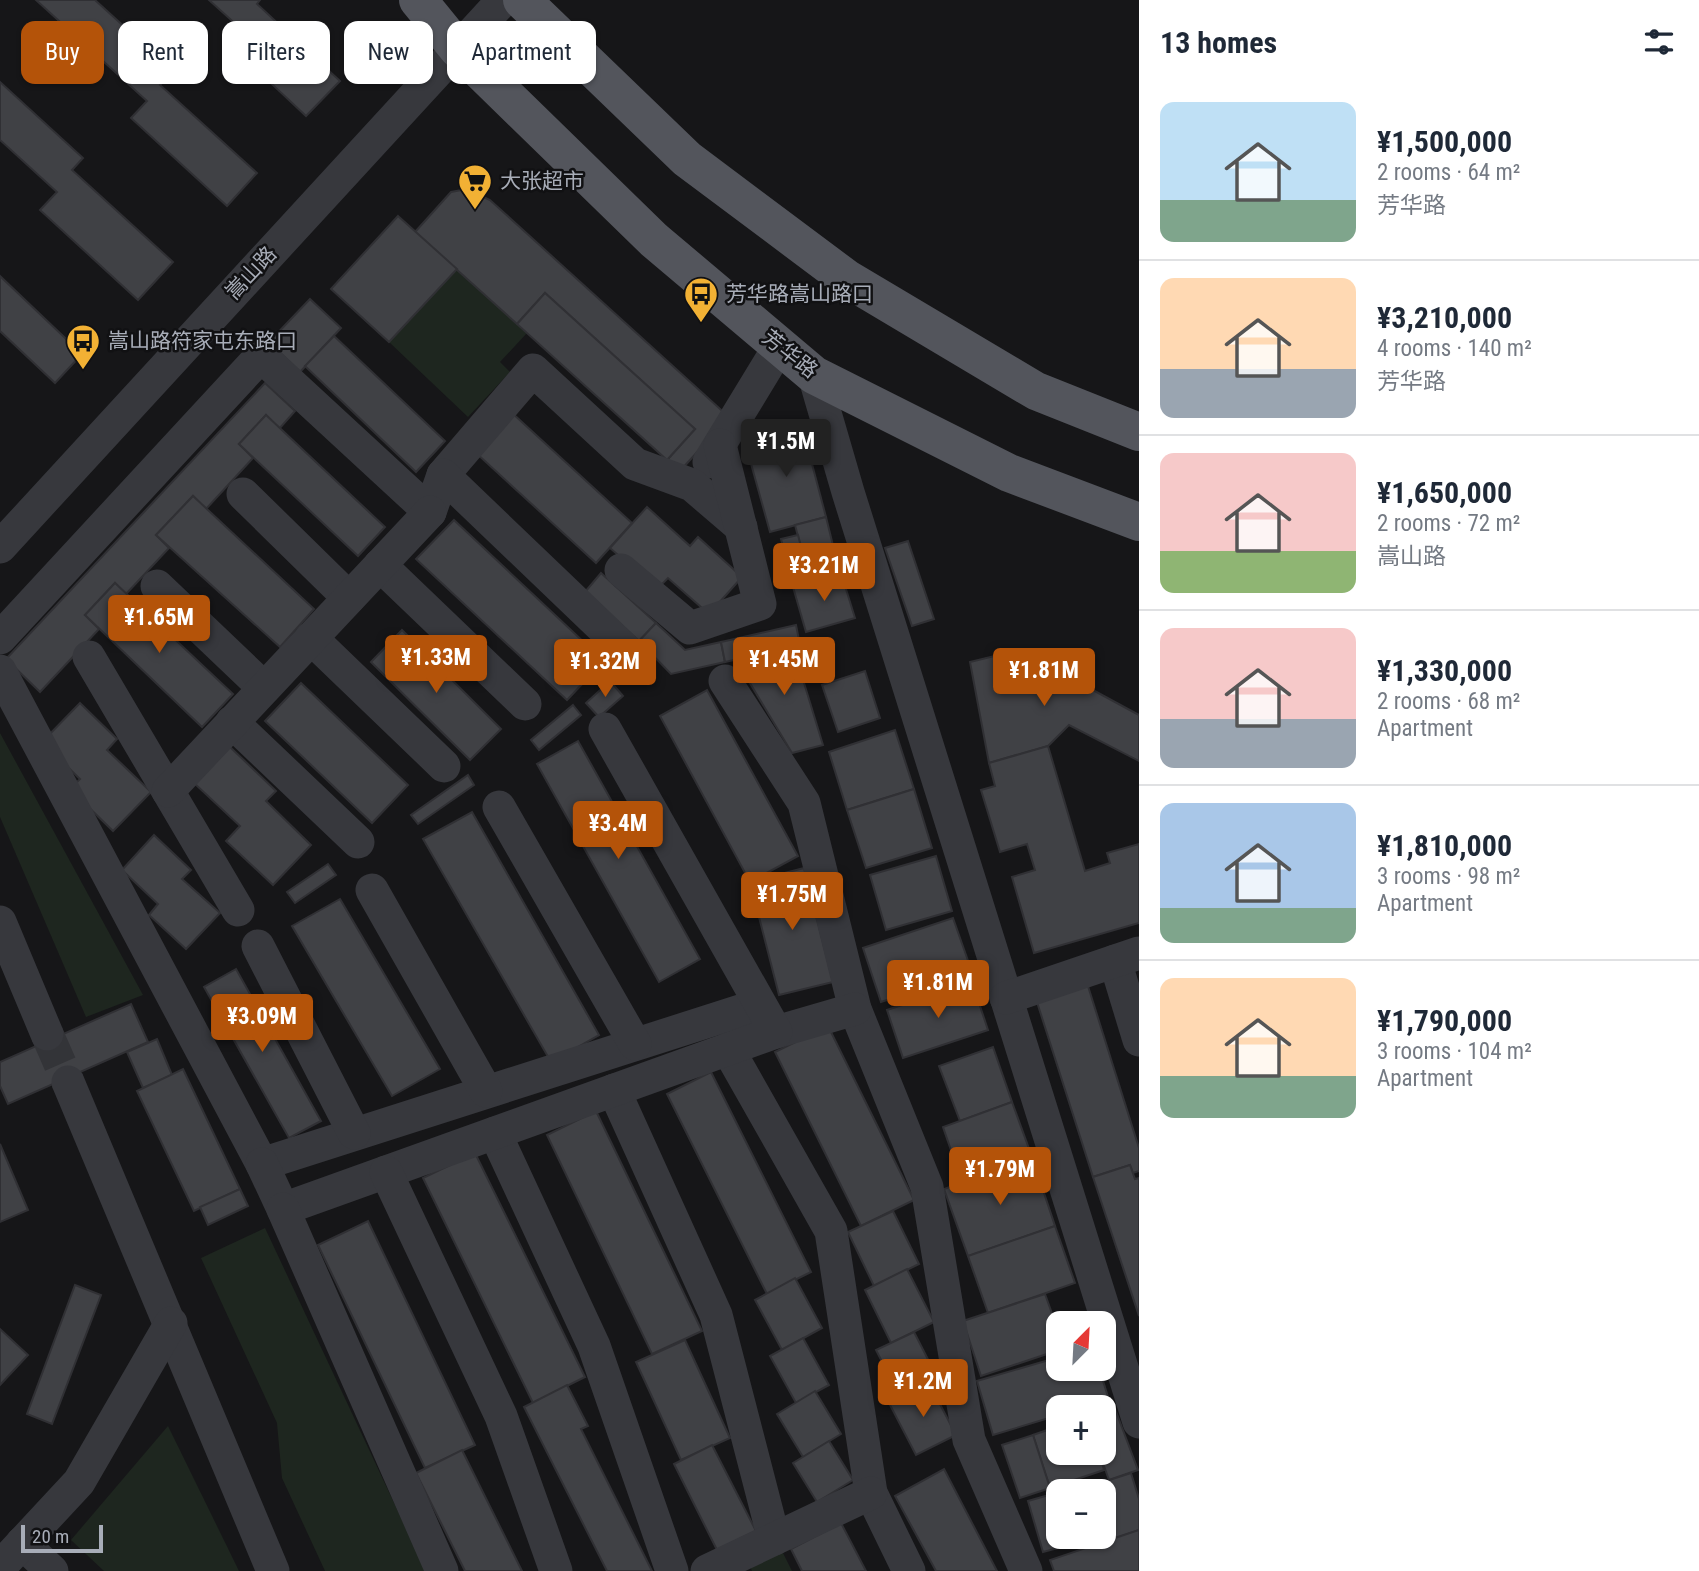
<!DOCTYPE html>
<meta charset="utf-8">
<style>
body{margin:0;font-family:"Roboto Condensed","Noto Sans SC",sans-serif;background:#f2f2f3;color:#1f2937;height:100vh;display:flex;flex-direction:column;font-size:26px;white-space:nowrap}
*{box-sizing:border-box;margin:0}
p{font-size:23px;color:#747a83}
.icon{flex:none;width:38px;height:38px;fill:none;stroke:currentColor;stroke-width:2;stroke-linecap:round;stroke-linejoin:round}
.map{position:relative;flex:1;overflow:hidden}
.drawer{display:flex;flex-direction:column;background:#fff;width:560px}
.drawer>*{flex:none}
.guide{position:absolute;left:21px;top:21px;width:665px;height:63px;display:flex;gap:14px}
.needle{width:46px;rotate:24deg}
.controls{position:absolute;left:1046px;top:1311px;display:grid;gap:14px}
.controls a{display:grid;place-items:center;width:70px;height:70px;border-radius:14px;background:#fff;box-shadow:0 2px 5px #0004;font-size:35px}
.scale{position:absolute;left:21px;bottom:18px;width:82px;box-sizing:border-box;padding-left:7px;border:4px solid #a8adb8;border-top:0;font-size:19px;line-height:24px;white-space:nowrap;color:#a8adb8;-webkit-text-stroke:5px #111113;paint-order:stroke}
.price{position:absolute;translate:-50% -60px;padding:0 16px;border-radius:7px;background:#b45309;color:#fff;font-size:23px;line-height:46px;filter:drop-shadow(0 2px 4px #0008)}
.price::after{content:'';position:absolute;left:50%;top:42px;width:21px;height:16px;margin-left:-10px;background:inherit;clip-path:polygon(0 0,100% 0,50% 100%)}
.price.on{background:#222;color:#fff}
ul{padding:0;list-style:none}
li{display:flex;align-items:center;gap:21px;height:175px;padding:0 21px}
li+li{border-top:2px solid #e0e1e3}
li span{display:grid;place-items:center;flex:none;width:196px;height:140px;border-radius:14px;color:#555}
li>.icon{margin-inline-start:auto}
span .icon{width:84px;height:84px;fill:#fffc;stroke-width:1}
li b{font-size:30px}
h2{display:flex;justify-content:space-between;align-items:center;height:84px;padding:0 21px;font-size:30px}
.tag{padding:0 24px;border-radius:14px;background:#fff;box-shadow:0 2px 5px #0004;font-size:24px;line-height:63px}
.tag.on{background:#b45309;color:#fff}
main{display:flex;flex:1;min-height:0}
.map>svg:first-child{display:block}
.green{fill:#1e261f}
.building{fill:#404145;stroke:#303034;stroke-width:2}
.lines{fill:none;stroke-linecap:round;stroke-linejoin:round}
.minor-tunnel{stroke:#333438;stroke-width:33;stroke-dasharray:33 17;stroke-linecap:butt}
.minor{stroke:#37383d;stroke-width:33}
.major{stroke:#53555c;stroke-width:38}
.labels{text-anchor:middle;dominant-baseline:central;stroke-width:5;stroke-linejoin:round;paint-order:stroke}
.poi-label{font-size:21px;fill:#a8adb8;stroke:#111113;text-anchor:start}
.street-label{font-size:21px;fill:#a8adb8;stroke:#111113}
</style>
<main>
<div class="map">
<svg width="1139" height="1571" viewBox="0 0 1139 1571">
<rect width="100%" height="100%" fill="#161618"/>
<g class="green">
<polygon points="457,269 527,333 500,362 510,372 468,417 389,342"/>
<polygon points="0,733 143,995 86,1017 0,817"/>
<polygon points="265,1228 426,1571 325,1571 282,1478 277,1423 201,1258"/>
<polygon points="168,1426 239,1571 104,1571 71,1540"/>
<polygon points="780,1547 792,1571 752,1571 748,1562"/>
</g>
<g class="building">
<polygon points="36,0 95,0 173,71 160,85 257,173 227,206 131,118 147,101"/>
<polygon points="209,0 260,0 257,4 340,81 306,116 226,41 239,27"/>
<polygon points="0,82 83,158 72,170 173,262 138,300 40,210 57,192 0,140"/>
<polygon points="467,189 490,200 729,417 680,471 667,460 695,429 545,293 517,324 415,232 451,192"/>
<polygon points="398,216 457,269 389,342 331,289"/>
<polygon points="0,276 82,354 55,383 0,331"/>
<polygon points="545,293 695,429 667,460 517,324"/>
<polygon points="310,299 341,328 300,372 269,342"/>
<polygon points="334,336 445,441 416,472 305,366"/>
<polygon points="265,383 295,411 279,429 266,415 239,444 253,458 206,509 193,496 156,535 169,548 126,594 115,583 85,615 99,629 40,692 6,659"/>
<polygon points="511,412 632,523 596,563 475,452"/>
<polygon points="266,415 385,527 358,556 239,444"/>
<polygon points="802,426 826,517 770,532 745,442"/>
<polygon points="193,496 314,609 280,647 156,535"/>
<polygon points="647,507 690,546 698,537 742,577 709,614 668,578 657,589 610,548"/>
<polygon points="826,517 839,570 809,578 795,525"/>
<polygon points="454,520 604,661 567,700 416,559"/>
<polygon points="798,535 809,578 793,583 781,539"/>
<polygon points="908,541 934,619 912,626 885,548"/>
<polygon points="601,573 656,623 639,641 585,592"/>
<polygon points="841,573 855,618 806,632 793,587"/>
<polygon points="115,583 233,694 202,727 85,615"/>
<polygon points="656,623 685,650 721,642 725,662 671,674 639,641"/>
<polygon points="796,625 800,645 725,662 721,642"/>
<polygon points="402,630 501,729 470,760 371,662"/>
<polygon points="793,647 823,745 792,753 736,660"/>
<polygon points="1019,650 1139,715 1139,761 1069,725 1048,746 989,763 970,662"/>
<polygon points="865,671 880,718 838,732 822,685"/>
<polygon points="610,681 623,696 599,717 586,703"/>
<polygon points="301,683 408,785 372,823 265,721"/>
<polygon points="707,690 798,856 750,882 660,716"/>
<polygon points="80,703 117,739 107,750 151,792 113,831 70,789 80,779 42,742"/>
<polygon points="573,705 581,715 539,750 531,740"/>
<polygon points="895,730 914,789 847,810 829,752"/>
<polygon points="578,741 700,959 659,982 537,764"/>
<polygon points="229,746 276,791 266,801 311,845 273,885 226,841 240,826 194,783"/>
<polygon points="1048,746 1085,871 1110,863 1107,853 1139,844 1139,923 1034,953 1012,877 1035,870 1027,844 1000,852 981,790 995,786 989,763"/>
<polygon points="468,775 474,785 418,824 411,815"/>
<polygon points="914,789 932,848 866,868 847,810"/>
<polygon points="472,812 599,1035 551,1062 423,839"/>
<polygon points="154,835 191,870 182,879 220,913 186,949 149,915 158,904 122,870"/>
<polygon points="936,856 952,911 886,930 870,875"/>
<polygon points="328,864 336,875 295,903 287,892"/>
<polygon points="804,868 833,982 779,995 750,882"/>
<polygon points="340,899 440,1069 392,1096 292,926"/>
<polygon points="953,918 972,972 881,1002 863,948"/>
<polygon points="236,969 321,1121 289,1138 204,987"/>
<polygon points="972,982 988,1030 903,1058 887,1010"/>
<polygon points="1087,983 1139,1148 1139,1171 1133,1173 1130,1165 1093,1177 1036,999"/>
<polygon points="131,1004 148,1042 8,1104 0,1086 0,1062"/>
<polygon points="828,1026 914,1200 861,1226 775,1052"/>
<polygon points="157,1039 172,1075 143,1088 127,1052"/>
<polygon points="993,1047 1012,1102 960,1121 939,1066"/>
<polygon points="183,1069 240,1189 194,1211 137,1091"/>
<polygon points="711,1072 811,1272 767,1294 667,1094"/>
<polygon points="1012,1102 1032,1157 962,1182 943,1127"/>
<polygon points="596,1111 702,1331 652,1354 547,1135"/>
<polygon points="0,1144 28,1210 0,1222"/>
<polygon points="475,1153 585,1377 533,1403 423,1178"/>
<polygon points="1032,1157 1055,1226 968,1256 944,1189"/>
<polygon points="1130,1165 1135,1179 1139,1178 1139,1316 1093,1177"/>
<polygon points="240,1189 248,1206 208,1225 200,1207"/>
<polygon points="893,1211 919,1264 874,1286 848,1232"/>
<polygon points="368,1221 475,1445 425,1468 318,1245"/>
<polygon points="1055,1226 1075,1283 988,1313 968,1256"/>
<polygon points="907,1269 934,1322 891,1343 865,1290"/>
<polygon points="795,1278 822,1328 782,1350 755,1300"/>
<polygon points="75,1285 101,1295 52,1424 27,1414"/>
<polygon points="1045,1294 1059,1333 1059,1350 981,1376 963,1321"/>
<polygon points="0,1329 28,1355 0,1385"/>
<polygon points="914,1332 938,1379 900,1397 876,1350"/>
<polygon points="803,1338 829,1385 796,1403 770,1356"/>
<polygon points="685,1340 730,1438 681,1460 636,1362"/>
<polygon points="1059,1357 1059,1368 1099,1368 1109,1400 1085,1407 1059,1407 1059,1415 993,1435 977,1381"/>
<polygon points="929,1383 956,1435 916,1455 889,1403"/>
<polygon points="567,1385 588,1426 581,1429 652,1571 607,1571 524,1407"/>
<polygon points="815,1391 841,1434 803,1457 777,1414"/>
<polygon points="1115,1409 1138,1470 1109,1480 1099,1452 1104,1452 1104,1412"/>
<polygon points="1059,1426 1059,1452 1099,1452 1104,1470 1050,1488 1033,1435"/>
<polygon points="1033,1435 1050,1488 1020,1498 1002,1445"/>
<polygon points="829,1441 853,1480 817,1502 793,1463"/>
<polygon points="712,1445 756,1531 717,1550 674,1464"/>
<polygon points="462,1450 522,1571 465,1571 416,1473"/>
<polygon points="944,1469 997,1571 936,1571 895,1496"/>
<polygon points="1131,1473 1139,1499 1139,1530 1115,1538 1104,1505 1104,1491 1100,1491 1097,1484"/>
<polygon points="1059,1492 1059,1536 1083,1536 1084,1541 1043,1552 1028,1501"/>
<polygon points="841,1523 866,1571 802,1571 791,1549"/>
<polygon points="1139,1530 1139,1571 1054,1571 1050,1560"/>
</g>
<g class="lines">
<polyline class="minor-tunnel" points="47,1034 68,1082"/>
<g class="minor">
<polyline points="814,375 848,492 1139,1422"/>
<polyline points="709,462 779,347"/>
<polyline points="443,475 533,370 635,464 692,485 741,527"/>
<polyline points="243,494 349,598"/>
<polyline points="0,547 503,0"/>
<polyline points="380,565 525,704"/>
<polyline points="621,570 690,628 760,604 720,445"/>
<polyline points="157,586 264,688"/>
<polyline points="0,638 261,356 430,512 443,475 630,654"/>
<polyline points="311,638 444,766"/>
<polyline points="89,657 238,910"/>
<polyline points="0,671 262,1164 759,1005"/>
<polyline points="725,681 804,803 855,1009 927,1187 969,1440 1026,1571"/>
<polyline points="232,722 358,842"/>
<polyline points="168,791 430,512"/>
<polyline points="499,807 635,1044"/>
<polyline points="372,890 486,1091"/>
<polyline points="0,922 47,1034"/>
<polyline points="258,946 354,1133"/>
<polyline points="1115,961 1139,1040"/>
<polyline points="1006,998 1139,953"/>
<polyline points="776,1032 855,1009"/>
<polyline points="728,1049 831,1231 871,1493 909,1571"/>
<polyline points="68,1082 273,1571"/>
<polyline points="614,1090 716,1315 774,1539"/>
<polyline points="495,1133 594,1346 672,1571"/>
<polyline points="262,1164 283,1209 776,1032 605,729"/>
<polyline points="386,1172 501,1416 556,1571"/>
<polyline points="283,1209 442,1571"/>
<polyline points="22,1543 52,1571"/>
<polyline points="0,1567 79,1482 171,1323"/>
<polyline points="707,1571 871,1493"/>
</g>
<g class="major">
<polyline points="418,0 458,49 654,240 814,375 1009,473 1139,522"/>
<polyline points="522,0 687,159 846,278 1036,391 1139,432"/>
</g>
</g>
<defs>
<g id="supermarket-pin" transform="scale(1.75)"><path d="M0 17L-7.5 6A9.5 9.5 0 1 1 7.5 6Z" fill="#f2b134" stroke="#111113"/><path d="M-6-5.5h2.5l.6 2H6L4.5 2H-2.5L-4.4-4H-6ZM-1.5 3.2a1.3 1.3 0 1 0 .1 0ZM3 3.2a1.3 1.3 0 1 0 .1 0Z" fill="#111"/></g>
<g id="bus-pin" transform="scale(1.75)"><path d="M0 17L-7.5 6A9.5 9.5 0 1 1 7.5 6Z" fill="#f2b134" stroke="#111113"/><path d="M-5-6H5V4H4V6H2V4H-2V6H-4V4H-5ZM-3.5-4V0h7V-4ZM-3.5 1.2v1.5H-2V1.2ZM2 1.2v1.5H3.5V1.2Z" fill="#111"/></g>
</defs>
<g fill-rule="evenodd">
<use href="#supermarket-pin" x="475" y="181"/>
<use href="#bus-pin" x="701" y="294"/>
<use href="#bus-pin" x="83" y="341"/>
</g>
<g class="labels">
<g class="poi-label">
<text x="500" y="181">大张超市</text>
<text x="726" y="294">芳华路嵩山路口</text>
<text x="108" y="341">嵩山路符家屯东路口</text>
</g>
<g class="street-label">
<text transform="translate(251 273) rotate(-47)">嵩山路</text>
<text transform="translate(790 354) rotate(38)">芳华路</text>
</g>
</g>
</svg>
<div class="controls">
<a><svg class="needle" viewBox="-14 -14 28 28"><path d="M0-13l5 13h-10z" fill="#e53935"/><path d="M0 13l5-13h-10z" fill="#747a83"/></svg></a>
<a>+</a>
<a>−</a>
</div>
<div class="scale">20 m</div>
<b class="price on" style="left:786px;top:479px">¥1.5M</b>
<b class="price" style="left:824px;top:603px">¥3.21M</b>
<b class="price" style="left:159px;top:655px">¥1.65M</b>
<b class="price" style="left:436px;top:695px">¥1.33M</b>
<b class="price" style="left:784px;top:697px">¥1.45M</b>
<b class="price" style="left:605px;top:699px">¥1.32M</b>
<b class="price" style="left:1044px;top:708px">¥1.81M</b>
<b class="price" style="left:618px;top:861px">¥3.4M</b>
<b class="price" style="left:792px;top:932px">¥1.75M</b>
<b class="price" style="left:938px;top:1020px">¥1.81M</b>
<b class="price" style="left:262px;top:1054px">¥3.09M</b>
<b class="price" style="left:1000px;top:1207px">¥1.79M</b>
<b class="price" style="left:923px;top:1419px">¥1.2M</b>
<div class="guide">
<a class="tag on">Buy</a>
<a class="tag">Rent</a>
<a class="tag">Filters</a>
<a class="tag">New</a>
<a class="tag">Apartment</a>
</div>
</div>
<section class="drawer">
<h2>13 homes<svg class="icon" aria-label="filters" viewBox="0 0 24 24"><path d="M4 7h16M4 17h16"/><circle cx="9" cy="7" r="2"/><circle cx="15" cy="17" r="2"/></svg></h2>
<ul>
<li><span style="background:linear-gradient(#bfe0f5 70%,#7fa58c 0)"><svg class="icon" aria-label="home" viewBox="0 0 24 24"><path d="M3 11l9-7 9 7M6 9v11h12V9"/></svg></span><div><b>¥1,500,000</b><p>2 rooms · 64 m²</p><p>芳华路</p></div></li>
<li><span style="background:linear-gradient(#ffd9b3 65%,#9aa5b1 0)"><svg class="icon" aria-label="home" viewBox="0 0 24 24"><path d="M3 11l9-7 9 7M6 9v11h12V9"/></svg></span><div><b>¥3,210,000</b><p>4 rooms · 140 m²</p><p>芳华路</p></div></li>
<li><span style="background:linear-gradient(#f6c9c9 70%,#8fb573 0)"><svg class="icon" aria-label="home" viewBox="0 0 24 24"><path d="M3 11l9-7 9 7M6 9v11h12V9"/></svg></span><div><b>¥1,650,000</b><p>2 rooms · 72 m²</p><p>嵩山路</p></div></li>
<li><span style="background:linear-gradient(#f6c9c9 65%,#9aa5b1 0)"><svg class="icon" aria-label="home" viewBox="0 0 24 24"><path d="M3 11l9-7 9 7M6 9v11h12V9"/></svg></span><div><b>¥1,330,000</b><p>2 rooms · 68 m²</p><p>Apartment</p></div></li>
<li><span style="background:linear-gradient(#a9c7e8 75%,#7fa58c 0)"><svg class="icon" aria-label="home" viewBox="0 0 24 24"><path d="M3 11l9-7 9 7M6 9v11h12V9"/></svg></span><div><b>¥1,810,000</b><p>3 rooms · 98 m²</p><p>Apartment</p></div></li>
<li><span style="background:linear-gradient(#ffd9b3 70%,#7fa58c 0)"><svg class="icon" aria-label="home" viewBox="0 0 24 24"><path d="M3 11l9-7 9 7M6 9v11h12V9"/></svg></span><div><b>¥1,790,000</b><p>3 rooms · 104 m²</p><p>Apartment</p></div></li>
</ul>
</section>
</main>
